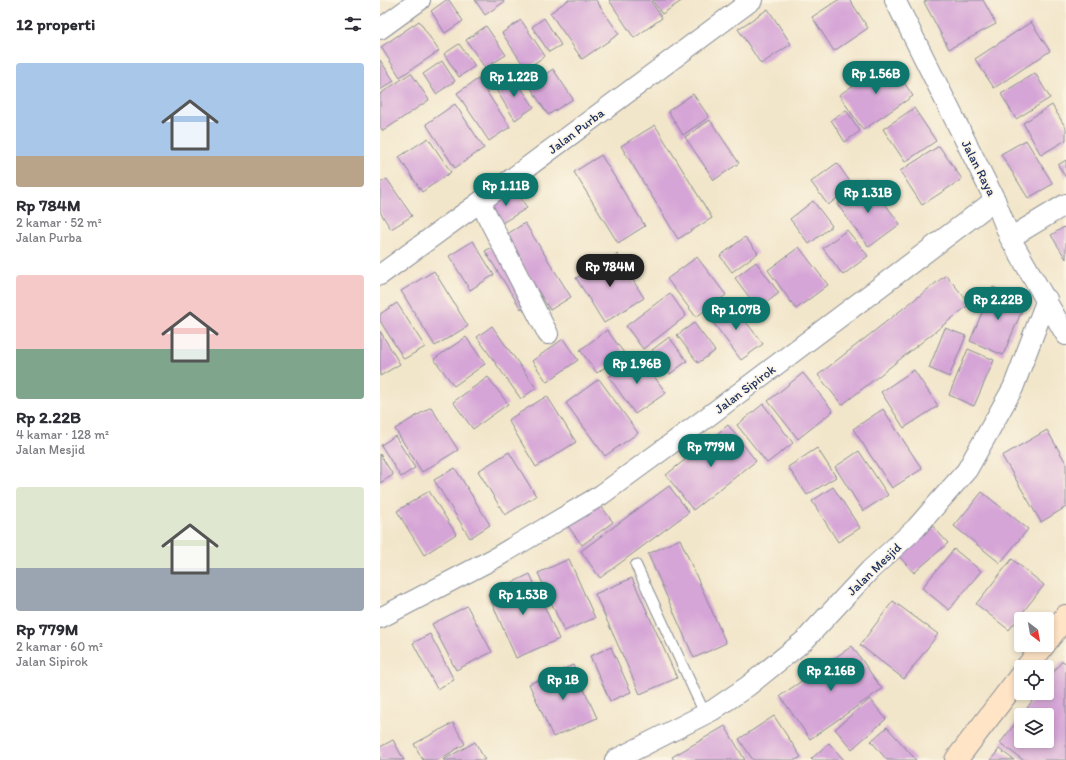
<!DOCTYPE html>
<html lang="id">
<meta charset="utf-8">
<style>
body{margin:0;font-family:Itim,sans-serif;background:#f2f2f3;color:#2b2b33;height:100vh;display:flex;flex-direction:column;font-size:15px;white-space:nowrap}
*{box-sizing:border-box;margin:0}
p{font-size:13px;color:#7c7c81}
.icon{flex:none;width:22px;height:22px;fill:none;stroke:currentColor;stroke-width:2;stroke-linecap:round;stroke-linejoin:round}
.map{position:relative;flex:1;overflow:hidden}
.side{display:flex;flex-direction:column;background:#fff;width:380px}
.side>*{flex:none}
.needle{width:26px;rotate:149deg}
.controls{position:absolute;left:634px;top:612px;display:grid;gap:8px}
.controls a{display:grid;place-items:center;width:40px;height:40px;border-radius:4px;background:#fff;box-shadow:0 2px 6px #0003;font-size:20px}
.price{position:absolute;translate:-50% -34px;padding:0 9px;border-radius:14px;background:#0f766e;color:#fff;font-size:13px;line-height:26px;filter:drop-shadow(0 1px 2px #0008)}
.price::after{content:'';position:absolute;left:50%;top:24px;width:12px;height:9px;margin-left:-6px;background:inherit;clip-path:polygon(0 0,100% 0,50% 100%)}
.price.active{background:#222;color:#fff}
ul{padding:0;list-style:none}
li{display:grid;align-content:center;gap:8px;height:212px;padding:0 16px}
li span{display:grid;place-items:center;height:124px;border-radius:4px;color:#555}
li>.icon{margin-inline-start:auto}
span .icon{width:72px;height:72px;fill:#fffc;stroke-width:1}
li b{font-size:17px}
h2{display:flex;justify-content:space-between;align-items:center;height:48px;padding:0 16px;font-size:17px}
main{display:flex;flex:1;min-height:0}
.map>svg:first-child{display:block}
.building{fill:#d6a5d7}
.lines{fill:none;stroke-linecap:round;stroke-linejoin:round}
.lane-casing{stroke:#868a94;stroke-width:12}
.street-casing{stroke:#868a94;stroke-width:22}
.secondary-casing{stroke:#868a94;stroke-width:24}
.lane{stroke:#fff;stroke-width:10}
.street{stroke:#fff;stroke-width:20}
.secondary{stroke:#ffe4c6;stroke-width:22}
.labels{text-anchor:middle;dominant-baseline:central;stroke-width:3.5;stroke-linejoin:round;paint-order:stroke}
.street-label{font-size:13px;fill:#1b2f5e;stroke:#fcf5e5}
</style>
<main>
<section class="side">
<h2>12 properti<svg class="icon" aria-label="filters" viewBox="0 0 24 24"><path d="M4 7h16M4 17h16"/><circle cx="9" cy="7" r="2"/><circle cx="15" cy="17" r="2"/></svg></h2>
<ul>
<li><span style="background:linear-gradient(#a9c7e8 75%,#b9a48a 0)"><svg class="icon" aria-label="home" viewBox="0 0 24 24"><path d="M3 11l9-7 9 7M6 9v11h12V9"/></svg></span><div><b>Rp 784M</b><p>2 kamar · 52 m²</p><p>Jalan Purba</p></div></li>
<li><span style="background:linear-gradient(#f6c9c9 60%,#7fa58c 0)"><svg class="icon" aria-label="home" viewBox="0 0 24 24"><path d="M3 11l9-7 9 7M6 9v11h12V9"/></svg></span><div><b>Rp 2.22B</b><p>4 kamar · 128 m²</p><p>Jalan Mesjid</p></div></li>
<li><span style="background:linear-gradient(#dfe7d0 65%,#9aa5b1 0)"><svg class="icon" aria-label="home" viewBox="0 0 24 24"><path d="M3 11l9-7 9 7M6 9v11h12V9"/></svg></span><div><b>Rp 779M</b><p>2 kamar · 60 m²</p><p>Jalan Sipirok</p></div></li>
</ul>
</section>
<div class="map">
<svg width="686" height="760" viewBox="0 0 686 760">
<rect width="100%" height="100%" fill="#fcf5e5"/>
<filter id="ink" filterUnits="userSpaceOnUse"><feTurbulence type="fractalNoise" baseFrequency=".025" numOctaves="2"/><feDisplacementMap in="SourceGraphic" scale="8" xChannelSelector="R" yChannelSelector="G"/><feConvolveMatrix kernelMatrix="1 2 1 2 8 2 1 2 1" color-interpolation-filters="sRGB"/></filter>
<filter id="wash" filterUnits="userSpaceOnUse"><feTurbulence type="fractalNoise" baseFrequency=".012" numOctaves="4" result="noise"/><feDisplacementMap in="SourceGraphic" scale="16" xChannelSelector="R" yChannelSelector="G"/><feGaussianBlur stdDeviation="0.9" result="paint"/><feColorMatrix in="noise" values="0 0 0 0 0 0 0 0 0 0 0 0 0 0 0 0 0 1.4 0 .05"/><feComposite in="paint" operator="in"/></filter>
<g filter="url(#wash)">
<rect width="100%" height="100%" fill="#f2e6ca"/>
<g id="blocks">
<g class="building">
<polygon points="66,0 69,0 83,21 65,33 51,11"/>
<polygon points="95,0 123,0 124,2 105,15"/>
<polygon points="188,0 216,0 239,34 202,59 170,13"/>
<polygon points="229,0 270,0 282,18 254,38"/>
<polygon points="272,0 303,0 282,14"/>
<polygon points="458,0 470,0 488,28 454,51 432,17"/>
<polygon points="548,0 603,0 616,24 569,49 544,2"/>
<polygon points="388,9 411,44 381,64 358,29"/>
<polygon points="164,18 181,45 169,52 152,27"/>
<polygon points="141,20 165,56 146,69 122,33"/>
<polygon points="39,21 59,51 20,77 1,47"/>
<polygon points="651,22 670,51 614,88 595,59"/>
<polygon points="106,26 126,55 105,68 86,40"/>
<polygon points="79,44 95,66 79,77 64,54"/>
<polygon points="0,60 14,81 0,90"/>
<polygon points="62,61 75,81 56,94 43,74"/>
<polygon points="510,61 533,96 483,130 459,95"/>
<polygon points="173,69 193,99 168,115 149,85"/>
<polygon points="31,73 49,100 3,131 0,127 0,94"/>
<polygon points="655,73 670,98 636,119 621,94"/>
<polygon points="133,76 154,107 135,120 115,88"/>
<polygon points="98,79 130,127 109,141 77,93"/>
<polygon points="313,94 329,117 303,135 288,111"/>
<polygon points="75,104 104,148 75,168 46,124"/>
<polygon points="672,105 686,128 686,140 661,155 643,123"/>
<polygon points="534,108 556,141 525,162 503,129"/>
<polygon points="466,110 480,131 465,142 451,120"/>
<polygon points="330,120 359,163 334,180 305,137"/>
<polygon points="275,125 332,218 298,239 241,146"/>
<polygon points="48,138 71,172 42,192 19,157"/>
<polygon points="646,140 673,184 648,198 621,154"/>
<polygon points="559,146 582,179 542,205 520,171"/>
<polygon points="221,155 265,226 238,243 194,172"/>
<polygon points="686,160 686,178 678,165"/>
<polygon points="457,163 473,186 448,205 431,182"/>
<polygon points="7,179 32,216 11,229 0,212 0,183"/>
<polygon points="488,181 520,224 489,247 457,204"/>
<polygon points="134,187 147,208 117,226 104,206"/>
<polygon points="433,201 452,226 429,244 410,219"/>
<polygon points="145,223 191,297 170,310 124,236"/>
<polygon points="686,226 686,259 671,235"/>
<polygon points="467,230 488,256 463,275 443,248"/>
<polygon points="365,237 378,253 352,272 340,256"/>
<polygon points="93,241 114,275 90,290 69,256"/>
<polygon points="116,245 146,304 141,309 105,251"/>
<polygon points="419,247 448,285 416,309 388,270"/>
<polygon points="237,254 264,298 224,323 196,278"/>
<polygon points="317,257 346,295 316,317 287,279"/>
<polygon points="376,262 399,293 378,309 355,278"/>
<polygon points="54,271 88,326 55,346 21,291"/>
<polygon points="566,275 590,304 462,405 438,375"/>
<polygon points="613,287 646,301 623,355 590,341"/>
<polygon points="290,293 306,316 263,349 246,326"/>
<polygon points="350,301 383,344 361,360 329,317"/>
<polygon points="17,303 45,347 24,359 0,321 0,314"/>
<polygon points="314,323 335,351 318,363 297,335"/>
<polygon points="112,326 156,388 141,399 97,337"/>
<polygon points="565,328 586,336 569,377 549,368"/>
<polygon points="227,330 244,353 217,373 200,350"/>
<polygon points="0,331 20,364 0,376"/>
<polygon points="86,337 105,364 74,386 54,359"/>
<polygon points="289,337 307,361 290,374 272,350"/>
<polygon points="183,339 198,360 167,382 152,361"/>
<polygon points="588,349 614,360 594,406 569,395"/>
<polygon points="259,355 286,393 255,414 229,377"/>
<polygon points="534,370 558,406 524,428 501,392"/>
<polygon points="423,373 453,411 418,439 388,401"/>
<polygon points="108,377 128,404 93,429 73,402"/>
<polygon points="219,379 258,433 225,456 186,403"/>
<polygon points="167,396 196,442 156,467 128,420"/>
<polygon points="383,404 413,443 387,463 357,425"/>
<polygon points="51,407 78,450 42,472 15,429"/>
<polygon points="503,409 542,469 512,488 473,429"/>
<polygon points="348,425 376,461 313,510 286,475"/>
<polygon points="667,430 686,463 686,507 661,522 622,456"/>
<polygon points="15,436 35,468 21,477 1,445"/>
<polygon points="437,448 456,477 427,495 408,467"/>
<polygon points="479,451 508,495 483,511 455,467"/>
<polygon points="129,452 156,496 125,515 98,471"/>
<polygon points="0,454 13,475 0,483"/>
<polygon points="75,468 110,525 90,538 54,480"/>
<polygon points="289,486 309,512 220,578 201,551"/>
<polygon points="453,487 480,528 458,542 432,501"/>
<polygon points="49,491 76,534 44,555 17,511"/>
<polygon points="602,492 648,529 620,563 574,526"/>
<polygon points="218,502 233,522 202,545 187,525"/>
<polygon points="550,523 568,543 534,573 516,553"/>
<polygon points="300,539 346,643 314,658 268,554"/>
<polygon points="574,549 601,571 569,610 542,588"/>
<polygon points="189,559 215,618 184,631 158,573"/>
<polygon points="632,559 664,585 629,630 596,604"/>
<polygon points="150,574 179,639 136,658 108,594"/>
<polygon points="252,578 297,678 260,694 215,594"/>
<polygon points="513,601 558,634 524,679 480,645"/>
<polygon points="87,606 112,652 76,670 52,624"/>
<polygon points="50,634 74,680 57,689 33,643"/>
<polygon points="472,646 502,689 430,739 400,696"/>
<polygon points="231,647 251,692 230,701 210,656"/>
<polygon points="682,661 686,663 686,760 643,760 620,743 641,716 641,741 667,741 667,715 642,715 658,693 667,693 667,681"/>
<polygon points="193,665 217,718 173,737 149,684"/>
<polygon points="490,699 506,719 472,749 455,729"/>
<polygon points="394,716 421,757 416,760 373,760 359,739"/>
<polygon points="73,723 85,744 58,760 43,760 34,744"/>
<polygon points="345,726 365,760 294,760 292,757"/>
<polygon points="507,727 536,760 507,760 491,741"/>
<polygon points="13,740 24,760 0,760 0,747"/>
<polygon points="95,742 105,760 63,760"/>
<polygon points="449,743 464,760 432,760 431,759"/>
<polygon points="619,749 634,760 611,760"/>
</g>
</g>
</g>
<g filter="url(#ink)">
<use href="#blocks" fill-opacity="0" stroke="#868a94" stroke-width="1"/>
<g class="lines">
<g class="lane-casing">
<polyline id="lane" points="256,565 325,714"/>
</g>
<g class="street-casing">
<g id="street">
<polyline points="515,0 615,200 630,238 686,335"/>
<polyline points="0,29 40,0"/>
<polyline points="100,202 168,334"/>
<polyline points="630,238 686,204"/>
<polyline points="0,275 126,183 372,0"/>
<polyline points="0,618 115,558 221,495 322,421 615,200"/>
<polyline points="235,760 333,710 368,686 425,640 490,570 536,528 587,470 633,388 667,299"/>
</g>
</g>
<g class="secondary-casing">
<g id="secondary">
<polyline points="667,641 686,616"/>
<polyline points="647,667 664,645"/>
<polyline points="576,760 641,675"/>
</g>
</g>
<use href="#lane" class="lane"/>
<use href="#street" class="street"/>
<use href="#secondary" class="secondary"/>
</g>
</g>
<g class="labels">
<g class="street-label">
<text transform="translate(196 131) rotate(-37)">Jalan Purba</text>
<text transform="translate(599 168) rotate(63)">Jalan Raya</text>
<text transform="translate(365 389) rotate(-37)">Jalan Sipirok</text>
<text transform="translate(494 569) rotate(-44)">Jalan Mesjid</text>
</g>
</g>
</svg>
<div class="controls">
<a><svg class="needle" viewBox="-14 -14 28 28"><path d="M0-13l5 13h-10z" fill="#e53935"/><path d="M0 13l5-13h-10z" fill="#7c7c81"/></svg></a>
<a><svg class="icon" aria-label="locate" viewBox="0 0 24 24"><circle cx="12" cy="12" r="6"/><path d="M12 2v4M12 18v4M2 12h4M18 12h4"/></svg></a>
<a><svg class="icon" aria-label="layers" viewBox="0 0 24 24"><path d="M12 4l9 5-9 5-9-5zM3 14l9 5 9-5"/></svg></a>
</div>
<b class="price" style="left:496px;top:95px">Rp 1.56B</b>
<b class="price" style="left:134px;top:98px">Rp 1.22B</b>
<b class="price" style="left:126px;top:207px">Rp 1.11B</b>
<b class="price" style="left:488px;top:214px">Rp 1.31B</b>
<b class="price active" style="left:230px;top:288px">Rp 784M</b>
<b class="price" style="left:618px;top:321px">Rp 2.22B</b>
<b class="price" style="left:356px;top:331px">Rp 1.07B</b>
<b class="price" style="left:257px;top:385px">Rp 1.96B</b>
<b class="price" style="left:331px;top:468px">Rp 779M</b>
<b class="price" style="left:143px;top:616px">Rp 1.53B</b>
<b class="price" style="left:451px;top:692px">Rp 2.16B</b>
<b class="price" style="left:183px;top:701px">Rp 1B</b>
</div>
</main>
